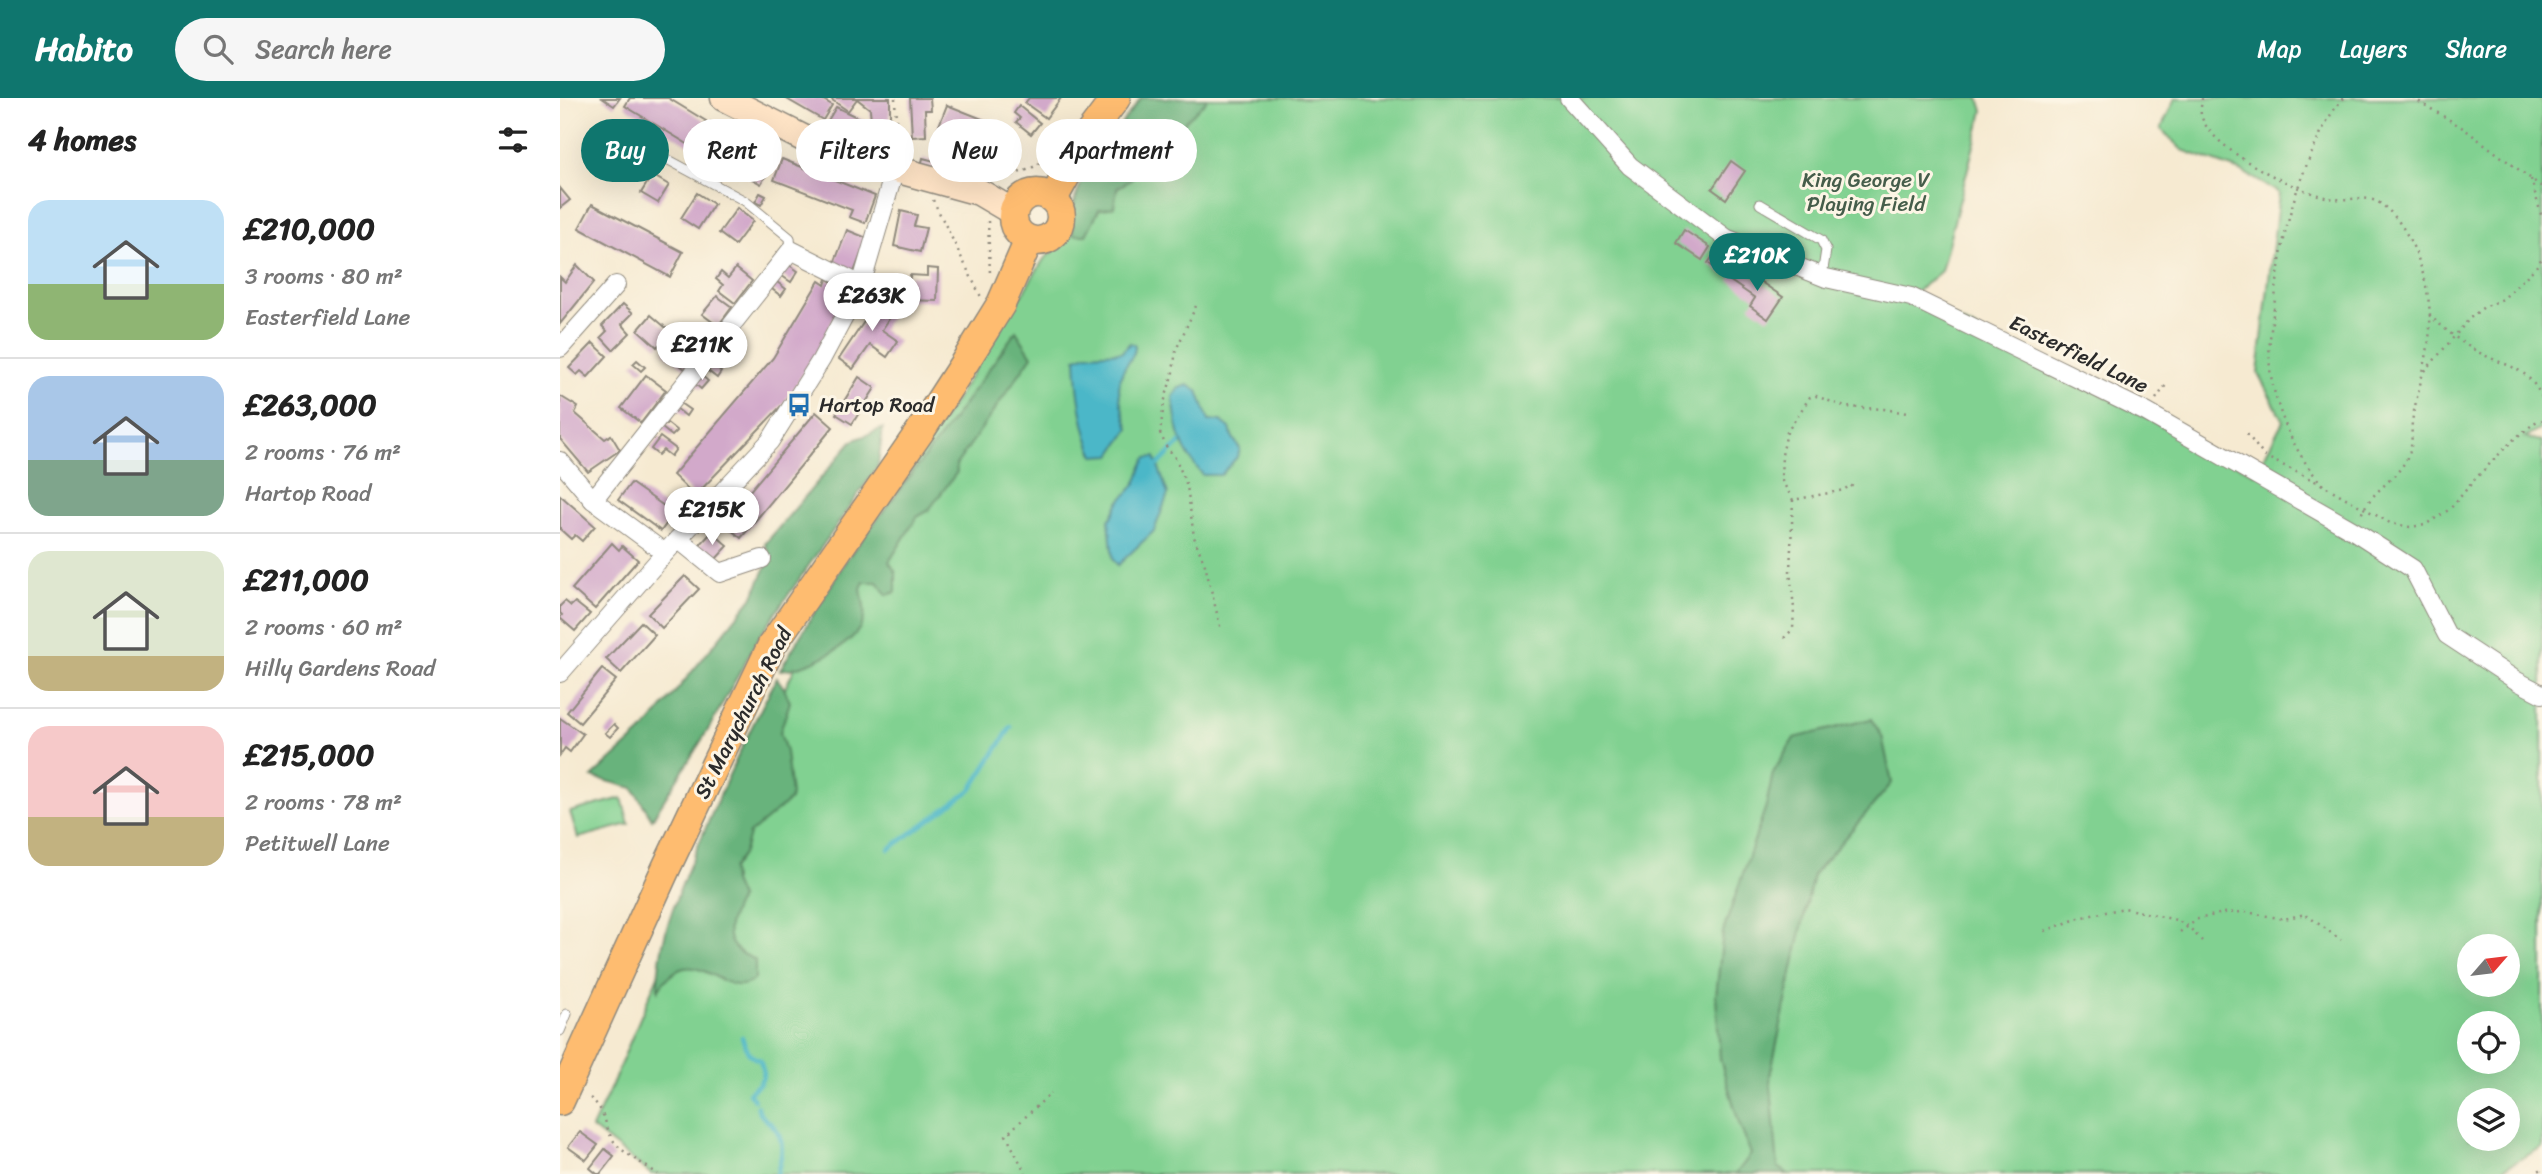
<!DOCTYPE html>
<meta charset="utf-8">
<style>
body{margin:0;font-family:Sriracha,sans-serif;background:#f6f6f6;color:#222;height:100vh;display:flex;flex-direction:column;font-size:26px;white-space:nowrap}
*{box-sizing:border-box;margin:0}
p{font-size:23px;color:#767676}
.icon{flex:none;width:38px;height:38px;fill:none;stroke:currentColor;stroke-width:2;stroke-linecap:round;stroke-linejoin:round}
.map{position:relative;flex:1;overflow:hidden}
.side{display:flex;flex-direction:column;background:#fff;width:560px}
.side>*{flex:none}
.hud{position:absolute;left:21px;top:21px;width:665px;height:63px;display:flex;gap:14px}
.needle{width:46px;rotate:62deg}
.tools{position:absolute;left:1897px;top:836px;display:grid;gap:14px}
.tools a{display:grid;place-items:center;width:63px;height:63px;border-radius:50%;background:#fff;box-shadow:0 7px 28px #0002;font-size:35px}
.price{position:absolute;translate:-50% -60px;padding:0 16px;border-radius:24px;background:#fff;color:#222;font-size:23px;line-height:46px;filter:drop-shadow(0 2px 4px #0008)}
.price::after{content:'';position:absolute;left:50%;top:42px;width:21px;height:16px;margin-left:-10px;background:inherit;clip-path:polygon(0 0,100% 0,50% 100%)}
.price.selected{background:#0f766e;color:#fff}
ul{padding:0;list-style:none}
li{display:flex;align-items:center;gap:21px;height:175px;padding:0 28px}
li+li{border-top:2px solid #e0e0e0}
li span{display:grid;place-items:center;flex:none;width:196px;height:140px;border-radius:21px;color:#555}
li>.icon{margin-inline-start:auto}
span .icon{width:84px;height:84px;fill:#fffc;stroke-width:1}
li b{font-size:30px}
h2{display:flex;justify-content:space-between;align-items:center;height:84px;padding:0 28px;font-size:30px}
.pill{padding:0 24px;border-radius:32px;background:#fff;box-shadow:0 7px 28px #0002;font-size:24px;line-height:63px}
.pill.selected{background:#0f766e;color:#fff}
header{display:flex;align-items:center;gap:42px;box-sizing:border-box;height:98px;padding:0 35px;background:#0f766e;color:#fff}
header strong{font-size:33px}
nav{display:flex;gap:38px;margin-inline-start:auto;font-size:24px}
.search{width:490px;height:63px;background:#f6f6f6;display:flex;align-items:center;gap:18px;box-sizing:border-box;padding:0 24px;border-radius:38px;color:#767676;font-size:26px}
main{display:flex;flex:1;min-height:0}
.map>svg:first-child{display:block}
.green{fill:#81d191;stroke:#567e5e;stroke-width:2;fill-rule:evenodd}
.forest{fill:#68b37b;stroke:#4a6f53;stroke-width:2}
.water{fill:#4cb7c8;stroke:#3c717a;stroke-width:2}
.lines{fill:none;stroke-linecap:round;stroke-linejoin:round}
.stream{stroke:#4cb7c8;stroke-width:4.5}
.building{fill:#d2a9ca}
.lane-casing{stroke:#908a7e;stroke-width:11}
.street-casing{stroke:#908a7e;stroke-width:20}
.secondary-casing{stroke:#908a7e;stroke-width:29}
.primary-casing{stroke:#908a7e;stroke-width:31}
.path{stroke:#908a7e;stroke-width:2.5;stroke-dasharray:2 5;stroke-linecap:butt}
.lane{stroke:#fff;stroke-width:9}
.street{stroke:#fff;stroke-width:18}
.secondary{stroke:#ffe4c6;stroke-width:26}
.primary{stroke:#febc70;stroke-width:28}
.labels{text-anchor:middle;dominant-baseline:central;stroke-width:6;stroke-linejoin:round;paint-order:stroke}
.park-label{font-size:21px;fill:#455d4a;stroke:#fcf5e5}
.street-label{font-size:21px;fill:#2b2b2b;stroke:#fcf5e5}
.poi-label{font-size:21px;fill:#2b2b2b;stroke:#fcf5e5;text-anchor:start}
</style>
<header>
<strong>Habito</strong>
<div class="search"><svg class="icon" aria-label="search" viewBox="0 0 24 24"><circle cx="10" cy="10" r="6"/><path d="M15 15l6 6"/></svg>Search here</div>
<nav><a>Map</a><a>Layers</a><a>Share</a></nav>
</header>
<main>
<section class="side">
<h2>4 homes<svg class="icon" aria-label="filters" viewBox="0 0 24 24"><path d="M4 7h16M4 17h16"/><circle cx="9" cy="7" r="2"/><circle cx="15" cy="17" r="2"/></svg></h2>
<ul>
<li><span style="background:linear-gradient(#bfe0f5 60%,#8fb573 0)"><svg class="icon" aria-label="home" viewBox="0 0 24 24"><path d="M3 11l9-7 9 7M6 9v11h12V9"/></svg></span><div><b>£210,000</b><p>3 rooms · 80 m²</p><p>Easterfield Lane</p></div></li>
<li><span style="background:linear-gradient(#a9c7e8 60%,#7fa58c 0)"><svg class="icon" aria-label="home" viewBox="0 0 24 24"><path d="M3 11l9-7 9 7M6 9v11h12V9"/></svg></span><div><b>£263,000</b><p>2 rooms · 76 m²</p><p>Hartop Road</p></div></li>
<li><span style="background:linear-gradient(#dfe7d0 75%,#c2b280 0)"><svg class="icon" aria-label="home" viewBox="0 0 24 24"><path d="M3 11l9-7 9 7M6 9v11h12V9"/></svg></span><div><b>£211,000</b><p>2 rooms · 60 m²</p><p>Hilly Gardens Road</p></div></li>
<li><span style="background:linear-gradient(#f6c9c9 65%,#c2b280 0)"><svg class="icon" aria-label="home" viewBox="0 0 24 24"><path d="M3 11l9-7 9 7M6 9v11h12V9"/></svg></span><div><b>£215,000</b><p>2 rooms · 78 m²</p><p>Petitwell Lane</p></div></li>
</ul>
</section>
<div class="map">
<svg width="1982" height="1076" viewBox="0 0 1982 1076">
<rect width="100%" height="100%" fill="#fcf5e5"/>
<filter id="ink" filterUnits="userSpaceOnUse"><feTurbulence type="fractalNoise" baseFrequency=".0143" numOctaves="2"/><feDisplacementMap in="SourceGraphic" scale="14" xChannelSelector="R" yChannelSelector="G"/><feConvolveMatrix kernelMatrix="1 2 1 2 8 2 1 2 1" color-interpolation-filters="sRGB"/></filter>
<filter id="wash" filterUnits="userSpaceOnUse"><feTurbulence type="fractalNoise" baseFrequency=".00686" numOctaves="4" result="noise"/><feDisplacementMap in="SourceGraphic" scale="28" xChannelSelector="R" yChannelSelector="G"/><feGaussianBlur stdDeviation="1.57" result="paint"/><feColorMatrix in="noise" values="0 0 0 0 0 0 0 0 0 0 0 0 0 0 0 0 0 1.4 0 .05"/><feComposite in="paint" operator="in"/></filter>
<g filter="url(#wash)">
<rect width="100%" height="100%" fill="#f6ead1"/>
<g class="green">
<path d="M 586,0 L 1419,0 L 1423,13 L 1381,173 L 1352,198 L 1695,376 L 1723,323 L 1698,275 L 1719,95 L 1683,74 L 1622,52 L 1601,31 L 1615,0 L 1977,0 L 1982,3 L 1982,330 L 1965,340 L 1982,343 L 1982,1049 L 1934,1076 L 91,1076 L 32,1030 L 51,989 L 184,673 L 264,511 L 484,161 L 499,148 L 524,75 ZM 1909,849 L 1948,849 L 1948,887 L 1909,887 ZM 1909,926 L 1948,926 L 1948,964 L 1909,964 ZM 1909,1003 L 1948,1003 L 1948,1041 L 1909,1041 Z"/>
<polygon points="62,700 69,726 18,740 10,714"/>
</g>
<g class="forest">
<polygon points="581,0 646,0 646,3 626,22 614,48 574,59 571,66 572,81 557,90 554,109 539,112 526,137 513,137 512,113 524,75"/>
<path d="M 456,233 L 472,258 L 396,367 L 397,374 L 368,413 L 357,419 L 329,464 L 336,474 L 336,494 L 327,497 L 317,484 L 304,484 L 301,490 C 302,502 308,515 301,528 C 289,550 245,571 220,572 L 286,462 L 386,331 Z"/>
<polygon points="323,330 318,368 199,539 148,632 92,721 73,690 32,679 87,629 192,500 211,458 205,446 292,343"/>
<path d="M 217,580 L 224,590 L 230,604 L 220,634 L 226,654 L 231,697 L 230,702 L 189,736 L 184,754 L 172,771 L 173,784 L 180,800 C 173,814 161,835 175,850 C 180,856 189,858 195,862 L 195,881 C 163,908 136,835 98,892 C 97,838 123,783 144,734 C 166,682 190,630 217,580 Z"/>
<polygon points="1311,621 1322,638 1332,685 1253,777 1210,978 1218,1069 1229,1076 1176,1076 1191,1056 1179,1025 1160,961 1156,898 1163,834 1206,708 1213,675 1234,640"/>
</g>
<g class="water">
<path d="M 570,245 L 575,247 C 576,257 568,263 564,271 C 553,292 563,311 569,331 L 551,357 L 535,358 C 522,333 517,289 516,260 L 527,256 L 562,254 Z"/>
<path d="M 628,287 L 638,293 L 649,323 L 661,323 L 670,330 L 672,338 L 680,351 L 678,358 L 661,377 L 643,377 C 620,351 617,333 613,299 L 619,290 Z"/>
<path d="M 595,359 L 608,396 L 594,433 L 558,467 L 553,462 L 549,422 C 555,416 555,409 560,403 C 567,395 573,391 578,381 C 581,373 581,367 587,360 Z"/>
</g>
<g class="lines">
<g class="stream">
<polyline points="598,367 620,345"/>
<polyline points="329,751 411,692 451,629"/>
<path d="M 182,939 C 186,951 187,958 200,962 L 204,976 L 200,985 L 189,995 L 194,1002"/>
<path d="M 197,1008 C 203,1024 207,1020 215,1030 C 226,1044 221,1061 217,1076"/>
</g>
</g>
<g id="blocks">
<g class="building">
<polygon points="42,0 60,0 54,8"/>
<polygon points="70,0 108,0 146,23 131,48 65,8"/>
<polygon points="225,0 260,0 272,7 263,22"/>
<polygon points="273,0 330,0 330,24 311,22 310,11 297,1 288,13 272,2"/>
<polygon points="350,0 370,0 371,12 365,12 366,38 352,39"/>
<polygon points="469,0 501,0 486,20 465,5"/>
<polygon points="387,7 430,24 416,60 373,43"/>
<polygon points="459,8 480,25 471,36 456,24 460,20 454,15"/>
<polygon points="276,9 315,28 328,31 325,51 310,47 267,24"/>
<polygon points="151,24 216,61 201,86 137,50"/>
<polygon points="363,60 390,67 386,82 359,76"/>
<polygon points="222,61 315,98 305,125 289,119 292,112 214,82"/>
<polygon points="1171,63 1185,73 1166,101 1152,91"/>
<polygon points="92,77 109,87 98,105 81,95"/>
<polygon points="0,90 10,102 0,110"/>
<polygon points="137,95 154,106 138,131 121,120"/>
<polygon points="200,95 206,98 201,107 195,104"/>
<polygon points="32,106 123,154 110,179 19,130"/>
<polygon points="177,110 193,123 175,147 159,135"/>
<polygon points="341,113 357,117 354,128 366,130 360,154 334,148"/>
<polygon points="287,132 307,140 294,174 274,166"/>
<polygon points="1124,132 1150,149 1142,162 1116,145"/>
<polygon points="1156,154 1172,164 1164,176 1148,165"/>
<polygon points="17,167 34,184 0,226 0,179 5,184"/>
<polygon points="229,167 238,173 231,184 222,178"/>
<polygon points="1179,169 1223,199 1208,221 1190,208 1195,200 1169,182"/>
<polygon points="176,170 192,183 175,205 159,193 163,187 156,181 161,174 168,180"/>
<polygon points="367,170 378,171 377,203 348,202 350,177 367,178"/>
<polygon points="267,181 287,193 256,256 224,305 135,398 113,377 213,260 259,183 265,187"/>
<polygon points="217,184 226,191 221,198 212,191"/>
<polygon points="326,191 336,197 330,206 336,210 322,232 338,243 327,259 310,247 293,271 279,261"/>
<polygon points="157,198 172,209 158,228 142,216"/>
<polygon points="63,206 73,215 62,226 70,235 53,252 41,239 47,233 42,228"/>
<polygon points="91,217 111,234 97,249 78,232"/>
<polygon points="121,233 142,250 125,271 104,254"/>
<polygon points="173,244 179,251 174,257 167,251"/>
<polygon points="33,245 47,258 28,279 21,273 17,277 9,270"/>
<polygon points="77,262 85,269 81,273 73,266"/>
<polygon points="153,267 161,274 157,280 148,273"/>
<polygon points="86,277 106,292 81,325 61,310"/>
<polygon points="142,278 148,283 141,291 135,286"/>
<polygon points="299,279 315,290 292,326 276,316"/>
<polygon points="0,298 18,309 15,315 45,341 51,337 60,352 28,374 0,341"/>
<polygon points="120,305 130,312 126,318 116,310"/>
<polygon points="256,314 273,329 181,440 163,425"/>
<polygon points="107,325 117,333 112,338 102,330"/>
<polygon points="100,339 116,351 111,358 103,352 98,357 91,351"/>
<polygon points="71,385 114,415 101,433 58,402"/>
<polygon points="0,397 35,428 22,443 15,437 11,441 0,431"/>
<polygon points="152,434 168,448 153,464 137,450"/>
<polygon points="52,445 59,452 62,448 78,462 35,511 12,491"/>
<polygon points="125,478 139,491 102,530 88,516"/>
<polygon points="5,503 11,508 15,504 30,516 15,533 0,520 2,517 0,515 0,508"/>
<polygon points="81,524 95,537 61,575 46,561"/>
<polygon points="42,571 56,582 20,625 7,614"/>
<polygon points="0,620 23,636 10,654 5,650 0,657"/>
<polygon points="54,626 58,630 50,639 45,635"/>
<polygon points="20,1034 38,1047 26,1062 8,1049"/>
<polygon points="45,1051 54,1058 40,1076 37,1076 30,1070"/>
</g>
</g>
</g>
<g filter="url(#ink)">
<use href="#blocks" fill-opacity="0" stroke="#908a7e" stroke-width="2"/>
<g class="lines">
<g class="lane-casing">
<g id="lane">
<polyline points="79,46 185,103 230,140 231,152"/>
<polyline points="1200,106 1261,142 1266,152 1262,178"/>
<polyline points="0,933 7,916"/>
</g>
</g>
<g class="street-casing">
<g id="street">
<polyline points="1009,0 1070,68 1166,140 1266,180 1351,199 1586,314 1794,433 1853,471 1887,537 1957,583 1982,596"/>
<polyline points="0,250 56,187"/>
<polyline points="0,363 33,402 105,455"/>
<polyline points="33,402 231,152 301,187"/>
<polyline points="118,441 160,475 202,461"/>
<polyline points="0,575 105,455 210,343 261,262 301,187 335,71"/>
</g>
</g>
<g class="secondary-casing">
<polyline id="secondary" points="164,0 245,41 335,71 419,94 453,114"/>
</g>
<g class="primary-casing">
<g id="primary">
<circle cx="477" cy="119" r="24"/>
<polyline points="493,101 529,36 556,0"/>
<polyline points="0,1003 107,768 212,547 363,329 405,264 441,206 469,142"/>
</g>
</g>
<g class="path">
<polyline points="335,0 337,49"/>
<path d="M 1642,0 C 1642,5 1640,11 1641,16 C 1647,51 1743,97 1775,101 C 1791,103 1807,96 1821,106 C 1854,129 1872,192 1870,230 C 1868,263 1857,293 1852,324 C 1851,334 1853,346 1849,356 C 1840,380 1811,392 1801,417"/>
<polyline points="1853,0 1903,30 1982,89"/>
<polyline points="439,81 470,71 491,58"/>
<polyline points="1971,81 1982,120"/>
<polyline points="373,102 421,199"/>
<polyline points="428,123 430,176"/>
<polyline points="636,208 616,252 613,274 604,305 600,335 606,348 616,361 627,388 634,439 645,467 661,532"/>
<path d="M 1869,217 C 1886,232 1902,246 1922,256 C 1950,270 1966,268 1982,299"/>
<polyline points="1865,273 1910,220 1924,209 1943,201 1976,169 1982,160"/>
<polyline points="1596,301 1606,287"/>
<polyline points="1687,336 1704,358 1763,387 1830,425 1850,429 1865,427 1890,411 1916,380 1953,342 1977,323 1982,322"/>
<path d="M 1763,387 C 1736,358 1718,317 1711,278 C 1707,255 1711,231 1714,209 C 1721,148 1728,107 1754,50 C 1762,32 1770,14 1784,0"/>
<polyline points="1233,402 1221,381 1222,357 1227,334 1250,299 1256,298 1285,309 1324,311 1347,315"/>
<polyline points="1224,540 1233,531 1234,510 1230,473 1233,402 1284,392 1290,387 1293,389"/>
<polyline points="1485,833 1519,820 1564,810 1616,822 1628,828 1642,843"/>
<polyline points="1620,834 1638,821 1663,815 1686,814 1724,821 1745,816 1781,842"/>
<path d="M 30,1000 C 48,1013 44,1034 57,1047 C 68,1058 85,1067 98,1076"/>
<polyline points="466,1076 446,1037 491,995"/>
<polyline points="1973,1076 1982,1071"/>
</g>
<use href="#lane" class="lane"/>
<use href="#street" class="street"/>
<use href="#secondary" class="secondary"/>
<use href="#primary" class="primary"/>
</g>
</g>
<defs>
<g id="bus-bare" transform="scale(1.89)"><path d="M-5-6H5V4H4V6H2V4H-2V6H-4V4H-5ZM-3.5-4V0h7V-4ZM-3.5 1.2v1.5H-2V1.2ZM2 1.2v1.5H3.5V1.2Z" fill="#1f6fb2" stroke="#fcf5e5" stroke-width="2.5" paint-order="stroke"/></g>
</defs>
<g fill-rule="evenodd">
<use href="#bus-bare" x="239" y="307"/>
</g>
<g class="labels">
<g class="park-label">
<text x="1306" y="82">King George V<tspan x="1306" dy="24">Playing Field</tspan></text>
</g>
<g class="street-label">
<text transform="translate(1519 256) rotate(26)">Easterfield Lane</text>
<text transform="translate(183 615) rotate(-63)">St Marychurch Road</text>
</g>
<g class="poi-label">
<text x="259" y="307">Hartop Road</text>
</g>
</g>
</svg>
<div class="tools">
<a><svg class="needle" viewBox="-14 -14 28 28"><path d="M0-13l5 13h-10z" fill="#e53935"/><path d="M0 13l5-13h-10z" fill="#767676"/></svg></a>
<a><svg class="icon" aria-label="locate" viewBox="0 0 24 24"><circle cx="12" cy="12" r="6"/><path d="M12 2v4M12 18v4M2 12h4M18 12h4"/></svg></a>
<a><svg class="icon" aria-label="layers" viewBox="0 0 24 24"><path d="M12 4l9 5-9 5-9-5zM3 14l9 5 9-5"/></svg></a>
</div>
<b class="price selected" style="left:1197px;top:195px">£210K</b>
<b class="price" style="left:312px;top:235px">£263K</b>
<b class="price" style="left:142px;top:284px">£211K</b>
<b class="price" style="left:152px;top:449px">£215K</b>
<div class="hud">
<a class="pill selected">Buy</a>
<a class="pill">Rent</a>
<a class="pill">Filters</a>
<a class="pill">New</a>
<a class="pill">Apartment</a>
</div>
</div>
</main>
